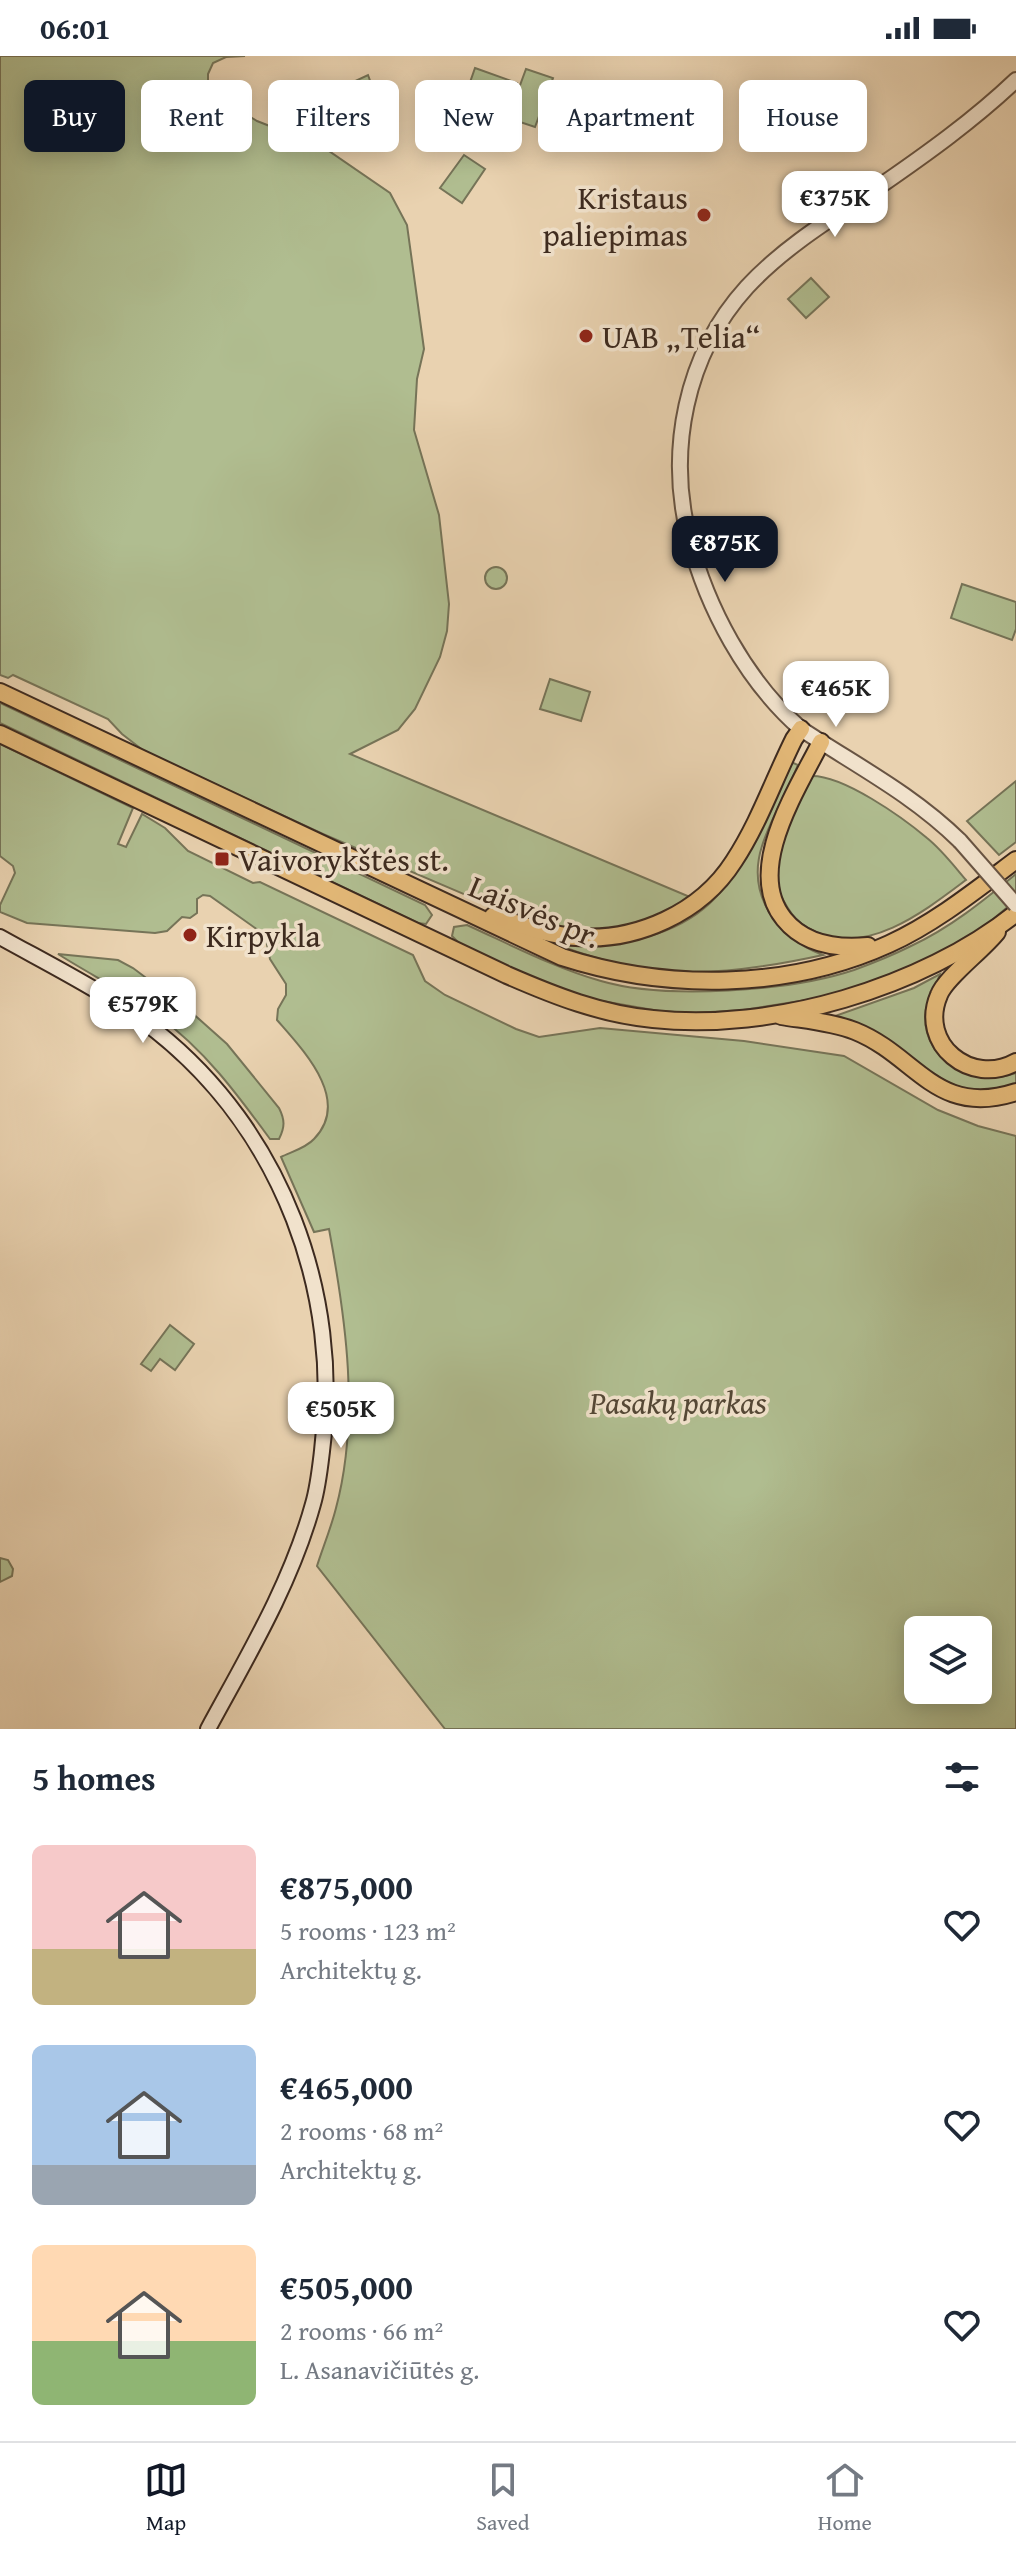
<!DOCTYPE html>
<meta charset="utf-8">
<style>
body{margin:0;font-family:"Gentium Book Plus",serif;background:#f2f2f3;color:#1f2937;height:100vh;display:flex;flex-direction:column;font-size:30px;white-space:nowrap}
*{box-sizing:border-box;margin:0}
p{font-size:26px;color:#747a83}
.icon{flex:none;width:44px;height:44px;fill:none;stroke:currentColor;stroke-width:2;stroke-linecap:round;stroke-linejoin:round}
.map{position:relative;height:1673px;overflow:hidden}
.panel{display:flex;flex-direction:column;background:#fff;flex:1}
.panel>*{flex:none}
.top-card{position:absolute;left:24px;top:24px;width:968px;height:72px;display:flex;gap:16px}
.controls{position:absolute;left:904px;top:1560px;display:grid;gap:16px}
.controls a{display:grid;place-items:center;width:88px;height:88px;border-radius:12px;background:#fff;box-shadow:0 4px 20px #0003;font-size:40px}
.price{position:absolute;translate:-50% -68px;padding:0 18px;border-radius:16px;background:#fff;color:#222;font-size:26px;line-height:52px;filter:drop-shadow(0 2px 4px #0008)}
.price::after{content:'';position:absolute;left:50%;top:48px;width:24px;height:18px;margin-left:-12px;background:inherit;clip-path:polygon(0 0,100% 0,50% 100%)}
.price.active{background:#111827;color:#fff}
ul{padding:0;list-style:none}
li{display:flex;align-items:center;gap:24px;height:200px;padding:0 32px}
li span{display:grid;place-items:center;flex:none;width:224px;height:160px;border-radius:12px;color:#555}
li>.icon{margin-inline-start:auto}
span .icon{width:96px;height:96px;fill:#fffc;stroke-width:1}
li b{font-size:34px}
h2{display:flex;justify-content:space-between;align-items:center;height:96px;padding:0 32px;font-size:34px}
.tag{padding:0 28px;border-radius:12px;background:#fff;box-shadow:0 4px 20px #0003;font-size:28px;line-height:72px}
.tag.active{background:#111827;color:#fff}
.status{display:flex;justify-content:space-between;align-items:center;height:56px;padding:0 40px;background:#fff;direction:ltr}
.status svg{height:22px;fill:currentColor}
.tabs{display:flex;justify-content:space-around;align-items:center;height:112px;border-top:2px solid #e0e1e3;background:#fff;font-size:22px;color:#747a83}
.tabs a{display:grid;justify-items:center;gap:4px}
.tabs .active{color:#111827}
.map>svg:first-child{display:block}
.green{fill:#b0bd90;stroke:#767458;stroke-width:2;fill-rule:evenodd}
.lines{fill:none;stroke-linecap:round;stroke-linejoin:round}
.tertiary-casing{stroke:#685443;stroke-width:18}
.secondary-casing{stroke:#3d2a1f;stroke-width:18}
.primary-casing{stroke:#3d2a1f;stroke-width:20}
.tertiary{stroke:#f1e2cc;stroke-width:14}
.secondary{stroke:#f1e2cc;stroke-width:14}
.primary{stroke:#e4b978;stroke-width:16}
.tertiary-bridge-casing{stroke:#685443;stroke-width:18;stroke-linecap:butt}
.tertiary-bridge{stroke:#f1e2cc;stroke-width:14}
.poi-dot{fill:#8f2418;stroke:#f1e2cc;stroke-width:3}
.labels{text-anchor:middle;dominant-baseline:central;stroke-width:7;stroke-linejoin:round;paint-order:stroke}
.poi-label{font-size:32px;fill:#3d2a1f;stroke:#f1e2cc;text-anchor:start}
.street-label{font-size:32px;fill:#3d2a1f;stroke:#f1e2cc}
.park-label{font-size:32px;font-style:italic;fill:#544736;stroke:#f1e2cc}
</style>
<div class="status"><b>06:01</b><svg viewBox="0 0 49 12"><path d="M0 12V9h3v3zM5 12V6h3v6zM10 12V3h3v9zM15 12V0h3v12zM26 1h20v11H26zM47 4h2v5h-2z"/></svg></div>
<div class="map">
<svg width="1016" height="1673" viewBox="0 0 1016 1673">
<rect width="100%" height="100%" fill="#e9d2b0"/>
<filter id="stains"><feTurbulence type="fractalNoise" baseFrequency=".0025" numOctaves="4"/><feColorMatrix values="0 0 0 0 .2 0 0 0 0 .09 0 0 0 0 .02 0 0 0 .5 -.17"/></filter>
<radialGradient id="worn" r=".72"><stop offset=".6" stop-color="#630" stop-opacity="0"/><stop offset="1" stop-color="#630" stop-opacity=".3"/></radialGradient>
<g class="green">
<path d="M 0,0 L 245,0 L 226,1 L 213,7 L 208,18 L 208,29 L 222,44 L 257,65 L 323,91 L 390,137 L 407,169 L 424,293 L 417,323 L 414,374 L 439,459 L 449,548 L 447,575 L 440,601 L 415,653 L 398,674 L 350,698 L 690,841 C 636,881 590,879 527,865 L 323,778 L 144,695 L 122,678 L 108,663 L 13,619 L 8,622 L 0,619 Z"/>
<polygon points="475,12 517,27 501,70 460,55"/>
<polygon points="526,13 553,22 535,71 508,62"/>
<polygon points="368,19 377,44 336,36 336,34"/>
<polygon points="464,99 485,113 462,147 440,132"/>
<polygon points="811,222 829,241 806,262 788,243"/>
<circle cx="496" cy="522" r="11"/>
<polygon points="962,528 1016,546 1016,573 1012,584 951,562"/>
<polygon points="550,623 590,636 581,665 540,653"/>
<polygon points="0,647 425,849 432,859 426,868 418,867 0,667"/>
<path d="M 0,688 L 133,752 L 118,788 L 126,791 L 142,758 L 165,772 L 188,795 L 253,827 L 260,826 L 413,899 L 425,925 L 445,939 L 516,973 L 539,981 L 600,972 L 744,985 L 844,1000 L 938,1054 L 978,1070 L 1016,1080 L 1016,1673 L 445,1673 L 317,1510 C 323,1491 331,1472 336,1452 C 360,1362 346,1264 329,1173 L 314,1176 L 281,1101 C 291,1096 306,1092 314,1083 C 352,1044 303,994 277,964 L 278,953 L 286,939 L 286,928 L 270,903 L 265,879 L 210,840 L 203,839 L 197,843 L 197,857 L 190,862 L 182,861 L 167,875 L 155,877 L 27,867 L 0,856 L 0,849 L 15,817 L 13,810 L 0,800 ZM 978,1574 L 978,1634 L 918,1634 L 918,1574 Z"/>
<path d="M 791,706 L 798,709 C 787,736 771,762 762,790 C 746,840 778,882 823,899 C 728,920 654,926 561,890 C 614,891 677,883 716,841 C 750,805 769,750 791,706 Z"/>
<path d="M 811,720 C 843,719 902,761 927,782 C 942,794 954,810 966,824 C 926,854 868,900 816,876 C 807,872 798,867 792,858 C 781,843 773,825 776,806 C 782,776 798,747 811,720 Z"/>
<polygon points="1016,725 1016,786 999,799 967,765"/>
<path d="M 1016,818 L 1016,844 L 974,879 L 936,901 L 844,938 L 743,954 L 694,957 L 659,955 L 585,942 L 542,927 L 460,888 L 452,880 L 454,871 L 467,869 C 511,889 555,912 601,925 C 666,944 791,935 854,914 C 873,907 893,899 911,890 C 950,872 983,845 1016,818 Z"/>
<path d="M 58,898 L 118,904 L 133,912 L 190,955 L 227,988 L 279,1052 C 285,1064 285,1071 279,1083 L 270,1083 C 237,1038 204,993 158,960 C 126,936 91,919 58,898 Z"/>
<path d="M 940,918 C 936,931 926,943 925,959 C 924,1007 975,1032 1016,1017 L 1016,1028 C 954,1055 918,999 870,974 C 859,968 847,963 835,960 L 914,932 Z"/>
<polygon points="170,1269 194,1288 175,1314 160,1303 151,1315 141,1308"/>
<polygon points="0,1502 8,1504 13,1513 12,1520 0,1526"/>
</g>
<g class="lines">
<g class="tertiary-casing">
<path id="tertiary" d="M 960,785 C 912,738 857,710 801,673 C 746,625 707,552 689,482 C 667,395 685,299 747,231 C 784,191 832,162 877,132 C 925,99 974,64 1016,24"/>
</g>
<g class="secondary-casing">
<path id="secondary" d="M 0,881 C 52,910 109,938 156,975 C 282,1075 342,1237 322,1395 C 320,1412 318,1431 313,1448 C 291,1528 247,1601 208,1673"/>
</g>
<g class="primary-casing">
<g id="primary">
<path d="M 0,636 L 562,901 C 667,935 788,934 889,888 C 935,867 976,834 1016,804"/>
<path d="M 0,678 L 507,919 C 555,940 601,958 653,963 C 772,976 922,932 1016,857"/>
<path d="M 821,686 C 797,734 744,814 784,863 C 805,889 837,893 868,890"/>
<path d="M 493,860 C 520,868 547,879 576,881 C 636,886 701,857 734,805 C 759,767 774,723 794,683 L 801,673"/>
<path d="M 997,876 C 982,895 946,921 939,939 C 918,988 971,1031 1016,1006"/>
<path d="M 781,960 C 805,964 832,966 855,975 C 917,1000 936,1062 1016,1036"/>
</g>
</g>
<use href="#tertiary" class="tertiary"/>
<use href="#secondary" class="secondary"/>
<use href="#primary" class="primary"/>
<g class="tertiary-bridge-casing">
<polyline id="tertiary-bridge" points="960,785 1016,849"/>
</g>
<use href="#tertiary-bridge" class="tertiary-bridge"/>
</g>
<g class="poi-dot">
<circle cx="704" cy="159" r="8"/>
<circle cx="586" cy="280" r="8"/>
<rect x="214" y="795" width="16" height="16" rx="4"/>
<circle cx="190" cy="879" r="8"/>
</g>
<g class="labels">
<g class="poi-label">
<text x="688" y="141" text-anchor="end">Kristaus<tspan x="688" dy="37">paliepimas</tspan></text>
<text x="602" y="280">UAB „Telia“</text>
<text x="238" y="803">Vaivorykštės st.</text>
<text x="206" y="879">Kirpykla</text>
</g>
<g class="street-label">
<text transform="translate(535 855) rotate(23)">Laisvės pr.</text>
</g>
<g class="park-label">
<text x="678" y="1346">Pasakų parkas</text>
</g>
</g>
<rect width="100%" height="100%" filter="url(#stains)"/>
<rect width="100%" height="100%" fill="url(#worn)"/>
</svg>
<div class="controls">
<a><svg class="icon" aria-label="layers" viewBox="0 0 24 24"><path d="M12 4l9 5-9 5-9-5zM3 14l9 5 9-5"/></svg></a>
</div>
<b class="price" style="left:835px;top:183px">€375K</b>
<b class="price active" style="left:725px;top:528px">€875K</b>
<b class="price" style="left:836px;top:673px">€465K</b>
<b class="price" style="left:143px;top:989px">€579K</b>
<b class="price" style="left:341px;top:1394px">€505K</b>
<div class="top-card">
<a class="tag active">Buy</a>
<a class="tag">Rent</a>
<a class="tag">Filters</a>
<a class="tag">New</a>
<a class="tag">Apartment</a>
<a class="tag">House</a>
</div>
</div>
<section class="panel">
<h2>5 homes<svg class="icon" aria-label="filters" viewBox="0 0 24 24"><path d="M4 7h16M4 17h16"/><circle cx="9" cy="7" r="2"/><circle cx="15" cy="17" r="2"/></svg></h2>
<ul>
<li><span style="background:linear-gradient(#f6c9c9 65%,#c2b280 0)"><svg class="icon" aria-label="home" viewBox="0 0 24 24"><path d="M3 11l9-7 9 7M6 9v11h12V9"/></svg></span><div><b>€875,000</b><p>5 rooms · 123 m²</p><p>Architektų g.</p></div><svg class="icon" aria-label="heart" viewBox="0 0 24 24"><path d="M12 20l-8-8c-3-5 5-10 8-4 3-6 11-1 8 4z"/></svg></li>
<li><span style="background:linear-gradient(#a9c7e8 75%,#9aa5b1 0)"><svg class="icon" aria-label="home" viewBox="0 0 24 24"><path d="M3 11l9-7 9 7M6 9v11h12V9"/></svg></span><div><b>€465,000</b><p>2 rooms · 68 m²</p><p>Architektų g.</p></div><svg class="icon" aria-label="heart" viewBox="0 0 24 24"><path d="M12 20l-8-8c-3-5 5-10 8-4 3-6 11-1 8 4z"/></svg></li>
<li><span style="background:linear-gradient(#ffd9b3 60%,#8fb573 0)"><svg class="icon" aria-label="home" viewBox="0 0 24 24"><path d="M3 11l9-7 9 7M6 9v11h12V9"/></svg></span><div><b>€505,000</b><p>2 rooms · 66 m²</p><p>L. Asanavičiūtės g.</p></div><svg class="icon" aria-label="heart" viewBox="0 0 24 24"><path d="M12 20l-8-8c-3-5 5-10 8-4 3-6 11-1 8 4z"/></svg></li>
</ul>
</section>
<nav class="tabs">
<a class="active"><svg class="icon" aria-label="map" viewBox="0 0 24 24"><path d="M3 6l6-2 6 2 6-2v14l-6 2-6-2-6 2zM9 4v14M15 6v14"/></svg>Map</a>
<a><svg class="icon" aria-label="saved" viewBox="0 0 24 24"><path d="M7 4h10v16l-5-4-5 4z"/></svg>Saved</a>
<a><svg class="icon" aria-label="home" viewBox="0 0 24 24"><path d="M3 11l9-7 9 7M6 9v11h12V9"/></svg>Home</a>
</nav>
